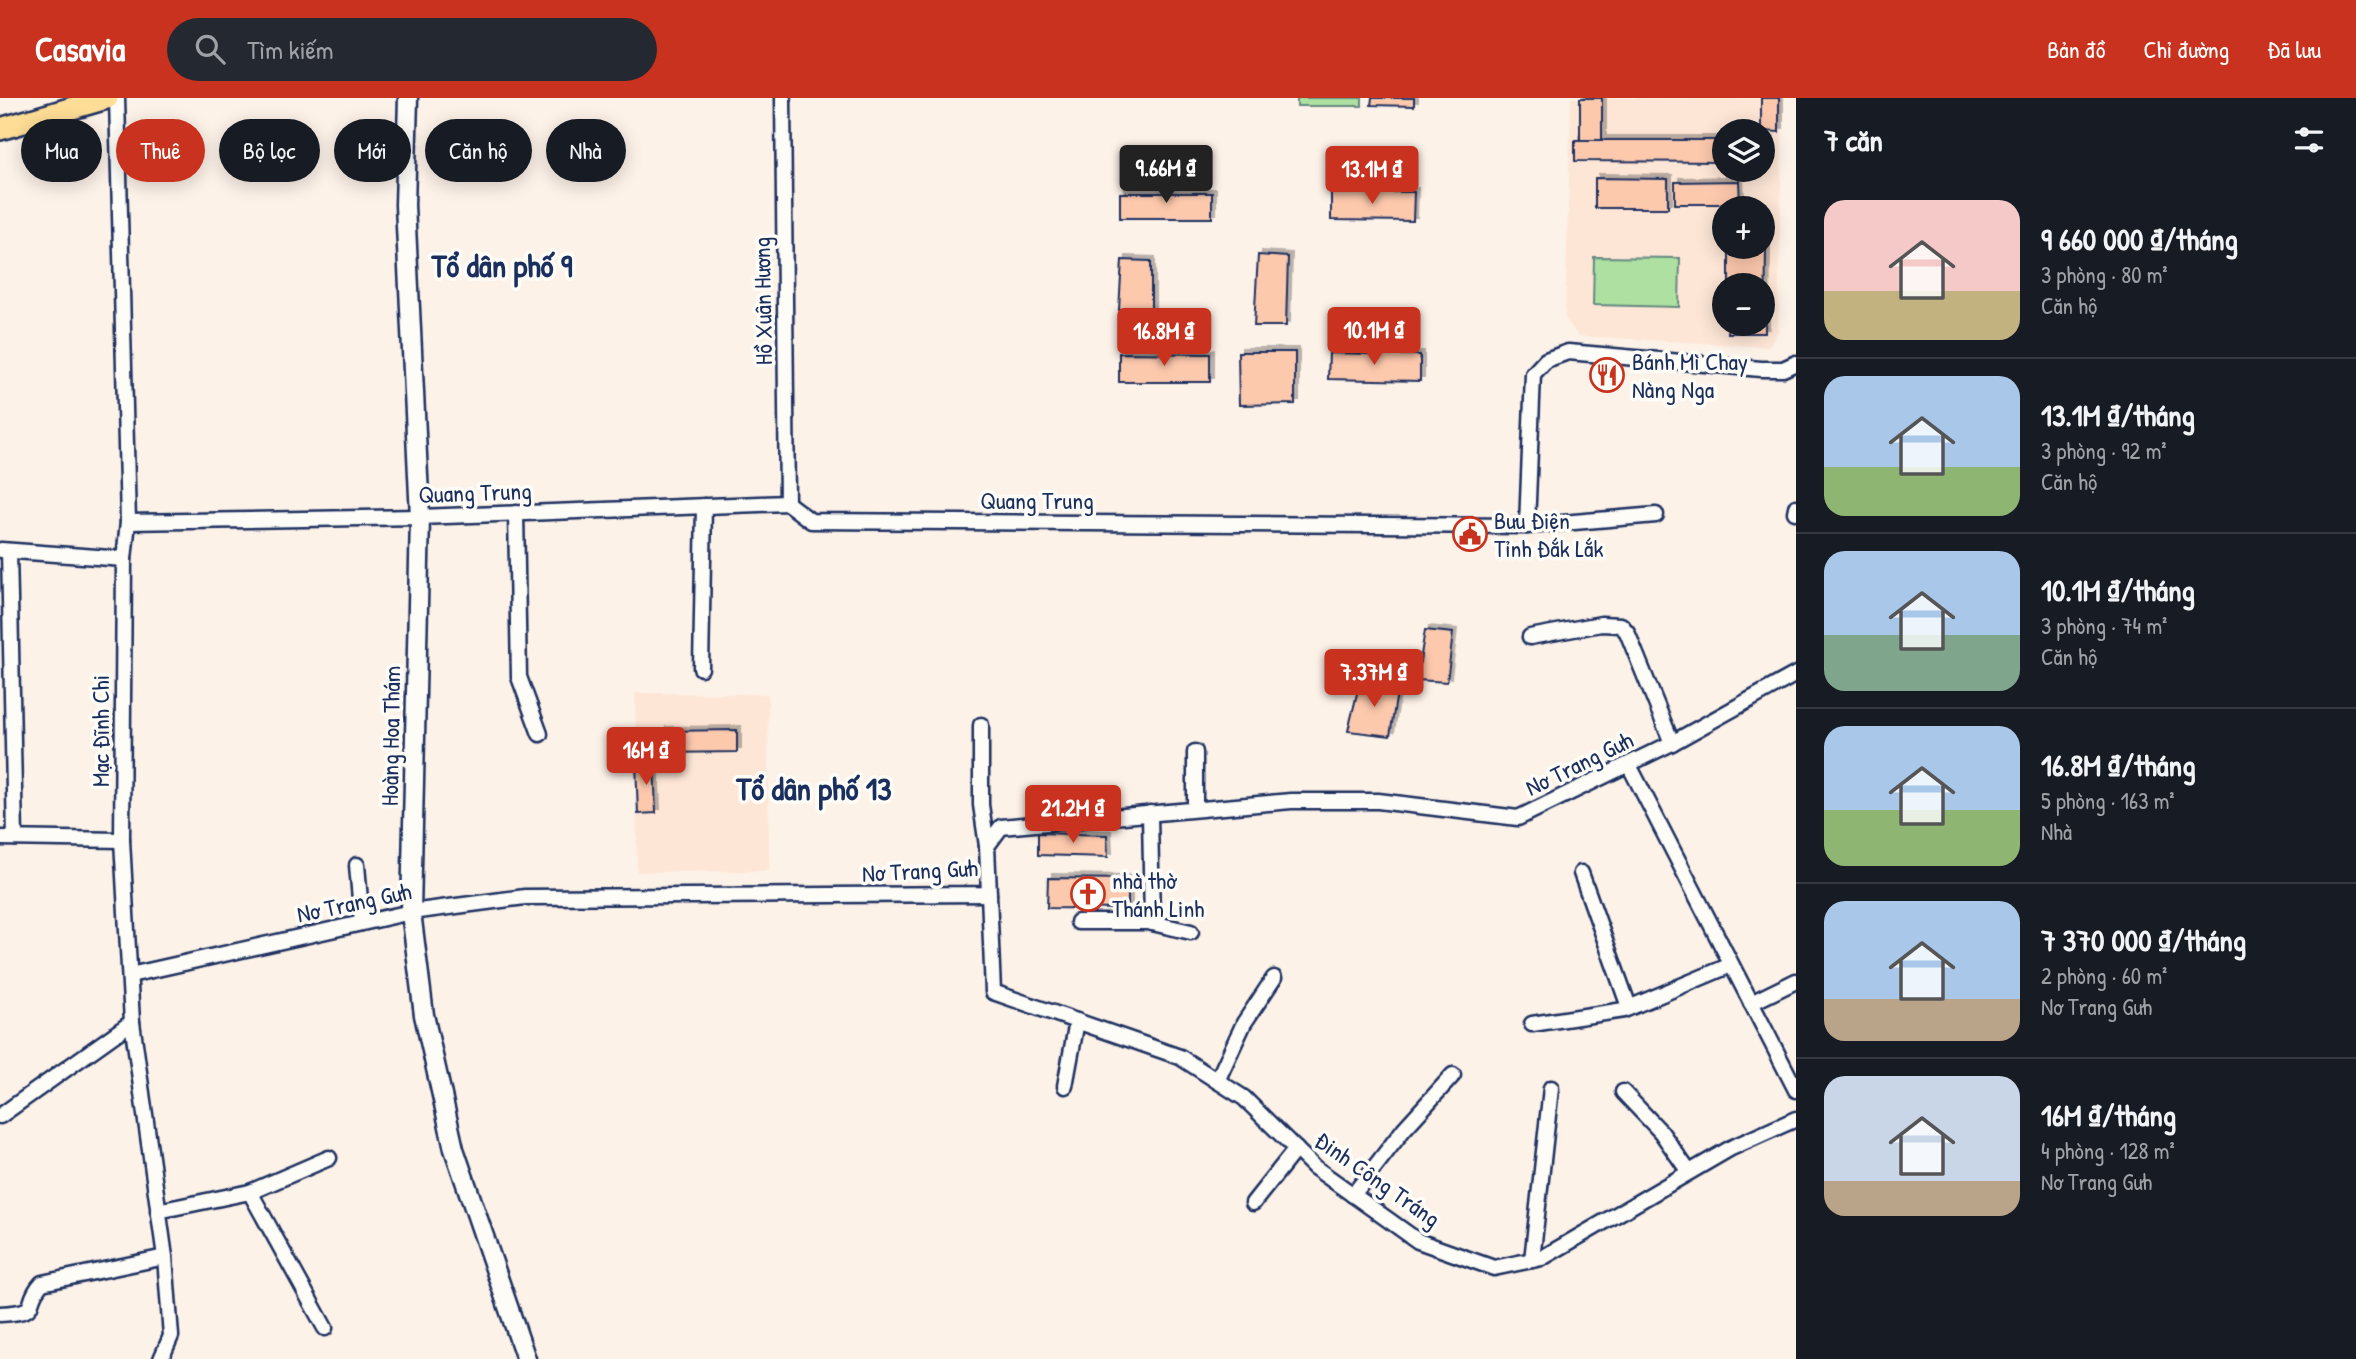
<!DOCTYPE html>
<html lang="vi">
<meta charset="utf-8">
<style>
body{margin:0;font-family:"Patrick Hand",sans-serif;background:#242831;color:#f1f3f6;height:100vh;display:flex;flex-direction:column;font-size:26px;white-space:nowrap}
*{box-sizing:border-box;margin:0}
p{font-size:23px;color:#9ea1a6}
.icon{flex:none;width:38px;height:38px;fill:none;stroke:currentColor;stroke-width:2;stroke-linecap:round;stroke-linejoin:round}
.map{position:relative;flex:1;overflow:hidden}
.sheet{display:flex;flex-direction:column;background:#171b24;width:560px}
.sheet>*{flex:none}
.guide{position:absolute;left:21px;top:21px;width:665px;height:63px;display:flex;gap:14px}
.buttons{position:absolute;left:1712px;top:21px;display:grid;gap:14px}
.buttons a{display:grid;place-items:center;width:63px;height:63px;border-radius:50%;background:#171b24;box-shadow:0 4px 18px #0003;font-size:35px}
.price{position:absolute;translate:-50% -60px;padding:0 16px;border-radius:7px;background:#c8321e;color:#fff;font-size:23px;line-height:46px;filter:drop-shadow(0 2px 4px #0008)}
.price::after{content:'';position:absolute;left:50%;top:42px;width:21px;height:16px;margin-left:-10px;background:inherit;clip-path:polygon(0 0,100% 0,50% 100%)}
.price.selected{background:#222;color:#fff}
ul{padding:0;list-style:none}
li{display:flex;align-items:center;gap:21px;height:175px;padding:0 28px}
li+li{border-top:2px solid #363941}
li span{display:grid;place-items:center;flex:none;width:196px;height:140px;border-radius:21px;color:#555}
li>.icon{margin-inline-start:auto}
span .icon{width:84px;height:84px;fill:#fffc;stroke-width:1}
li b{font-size:30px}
h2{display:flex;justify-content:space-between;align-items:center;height:84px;padding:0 28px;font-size:30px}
.pill{padding:0 24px;border-radius:32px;background:#171b24;box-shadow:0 4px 18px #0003;font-size:24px;line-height:63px}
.pill.selected{background:#c8321e;color:#fff}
header{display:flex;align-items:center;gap:42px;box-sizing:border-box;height:98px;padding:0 35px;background:#c8321e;color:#fff}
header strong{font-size:33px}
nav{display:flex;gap:38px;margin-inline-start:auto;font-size:24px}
.search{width:490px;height:63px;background:#242831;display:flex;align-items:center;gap:18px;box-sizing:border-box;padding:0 24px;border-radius:38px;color:#9ea1a6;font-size:26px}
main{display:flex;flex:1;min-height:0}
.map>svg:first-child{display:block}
.built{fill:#fde6d6;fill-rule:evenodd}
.green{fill:#aee0a1;stroke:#648880;stroke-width:2}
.building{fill:#fdc9ad;stroke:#1b2f5e;stroke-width:2;filter:url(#shadow)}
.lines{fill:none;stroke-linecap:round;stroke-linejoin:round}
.minor-casing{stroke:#1b2f5e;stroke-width:19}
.tertiary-casing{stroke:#1b2f5e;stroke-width:23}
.primary-casing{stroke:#1b2f5e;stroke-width:26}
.minor{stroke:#fdfcf7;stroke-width:14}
.tertiary{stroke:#fdfcf7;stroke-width:18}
.primary{stroke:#fedd96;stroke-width:21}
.labels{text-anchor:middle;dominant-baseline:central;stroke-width:7;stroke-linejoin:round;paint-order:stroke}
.street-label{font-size:24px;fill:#1b2f5e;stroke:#fdfcf7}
.poi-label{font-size:24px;fill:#1b2f5e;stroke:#fdfcf7;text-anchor:start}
.district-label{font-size:32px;font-weight:bold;fill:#1b2f5e;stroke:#fdfcf7}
</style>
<header>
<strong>Casavia</strong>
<div class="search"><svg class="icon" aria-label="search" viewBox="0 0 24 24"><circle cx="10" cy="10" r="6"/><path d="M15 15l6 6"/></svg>Tìm kiếm</div>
<nav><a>Bản đồ</a><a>Chỉ đường</a><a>Đã lưu</a></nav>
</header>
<main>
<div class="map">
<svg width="1796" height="1261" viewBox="0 0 1796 1261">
<defs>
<filter id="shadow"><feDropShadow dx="4" dy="-4" stdDeviation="0" flood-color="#0004"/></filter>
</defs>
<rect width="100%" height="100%" fill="#fdf2e8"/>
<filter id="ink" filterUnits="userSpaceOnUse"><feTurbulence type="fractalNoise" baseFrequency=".0143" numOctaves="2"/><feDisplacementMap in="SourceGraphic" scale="14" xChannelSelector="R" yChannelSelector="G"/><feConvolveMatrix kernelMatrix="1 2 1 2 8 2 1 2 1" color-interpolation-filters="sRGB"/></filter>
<g filter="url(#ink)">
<g class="built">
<path d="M 1571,0 L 1783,0 L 1778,234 L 1769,249 L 1578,238 L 1565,220 ZM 1724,33 L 1762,33 L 1762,72 L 1724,72 ZM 1724,110 L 1762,110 L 1762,149 L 1724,149 ZM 1724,187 L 1762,187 L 1762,226 L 1724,226 Z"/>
<polygon points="635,595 768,596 769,773 637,774"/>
</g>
<g class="green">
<rect x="1297" y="0" width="65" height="8"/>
<polygon points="1594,159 1680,160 1679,209 1593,207"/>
</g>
<g class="building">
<polygon points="1372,0 1414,0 1414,8 1371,7"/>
<rect x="1580" y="0" width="22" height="42"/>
<polygon points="1761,0 1779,0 1779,34 1761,33"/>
<polygon points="1575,42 1724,42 1724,64 1575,63"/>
<rect x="1762" y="42" width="8" height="22"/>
<polygon points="1595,80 1668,81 1668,110 1595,110"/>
<polygon points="1739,83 1740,106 1675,106 1675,84"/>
<polygon points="1331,93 1414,94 1413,123 1331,122"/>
<rect x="1120" y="95" width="92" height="25"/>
<polygon points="1729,150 1766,150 1765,235 1728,235 1729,226 1762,226 1762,187 1729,187"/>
<polygon points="1258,157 1288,159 1286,228 1254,228"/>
<polygon points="1122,162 1151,163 1151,214 1119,212"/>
<polygon points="1238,254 1295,254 1295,306 1239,307"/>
<polygon points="1119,255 1210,256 1210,284 1119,284"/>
<polygon points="1329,255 1420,257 1420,283 1328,281"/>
<polygon points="1425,532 1453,535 1447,584 1417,582"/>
<polygon points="1360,583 1398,588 1390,638 1348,633"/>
<polygon points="737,632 737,654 663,655 662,633"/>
<polygon points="654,663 656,715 638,716 636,664"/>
<polygon points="1038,735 1107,737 1108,759 1038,757"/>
<polygon points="1048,780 1128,781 1128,811 1047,810"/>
</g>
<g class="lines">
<g class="minor-casing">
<g id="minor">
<polyline points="117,0 128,424 124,461 122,742 132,924 165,1159 171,1238 161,1261"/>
<polyline points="783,0 787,405"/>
<polyline points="1795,414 1796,409"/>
<polyline points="516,415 519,579 540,636"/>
<polyline points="128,424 420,419 787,405 811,423 1527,428 1533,276 1546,262 1568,254 1761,271 1783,271 1796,265"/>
<polyline points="1527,428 1656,417"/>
<polyline points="1,452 124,461"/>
<polyline points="9,453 15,740"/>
<polyline points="1530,539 1601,526 1621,527 1627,534 1672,645"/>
<polyline points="701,570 704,408"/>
<polyline points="981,627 981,707 987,748"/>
<polyline points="1629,667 1796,992"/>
<polyline points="1195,711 1195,654"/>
<polyline points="1150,715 1152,825"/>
<polyline points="0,740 122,742"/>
<polyline points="357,767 362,825"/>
<polyline points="1581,775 1629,909"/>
<polyline points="989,796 993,894 1180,959 1244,1000 1314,1069 1418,1143 1494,1170 1542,1160 1731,1050 1796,1021"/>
<polyline points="1078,824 1148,824 1191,834"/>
<polyline points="130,877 411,814 525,799 989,796 987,748 1001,729 1291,703 1378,703 1518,720 1672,645 1796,576"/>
<polyline points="1751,905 1796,883"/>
<polyline points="1532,926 1624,912 1731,867"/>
<polyline points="1217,983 1244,925 1274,880"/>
<polyline points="1065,988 1077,923"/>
<polyline points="1623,994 1661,1034 1689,1074"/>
<polyline points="0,1018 132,924"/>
<polyline points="250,1094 325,1230"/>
<polyline points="1353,1097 1404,1031 1453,977"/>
<polyline points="1253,1105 1296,1051"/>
<polyline points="158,1113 250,1094 329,1060"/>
<polyline points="1532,1162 1551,990"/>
<path d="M 0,1216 C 45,1213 21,1208 42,1185 L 165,1159"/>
</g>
</g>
<g class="tertiary-casing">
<polyline id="tertiary" points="408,0 405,107 420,419 411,814 424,917 454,1051 526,1261"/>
</g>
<g class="primary-casing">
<polyline id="primary" points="0,31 107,0"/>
</g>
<use href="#minor" class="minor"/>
<use href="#tertiary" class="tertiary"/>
<use href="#primary" class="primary"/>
</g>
</g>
<defs>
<g id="restaurant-ring" transform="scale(1.75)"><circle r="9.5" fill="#fdfcf7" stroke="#c8321e" stroke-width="1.5"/><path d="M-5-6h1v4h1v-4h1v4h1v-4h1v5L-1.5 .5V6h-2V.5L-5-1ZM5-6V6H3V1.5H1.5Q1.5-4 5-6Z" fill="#c8321e"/></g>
<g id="civic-ring" transform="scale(1.75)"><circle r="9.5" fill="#fdfcf7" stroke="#c8321e" stroke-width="1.5"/><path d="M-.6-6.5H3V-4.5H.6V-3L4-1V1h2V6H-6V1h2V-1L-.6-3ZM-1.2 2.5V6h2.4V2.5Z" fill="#c8321e"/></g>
<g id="church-ring" transform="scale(1.75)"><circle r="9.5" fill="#fdfcf7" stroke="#c8321e" stroke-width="1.5"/><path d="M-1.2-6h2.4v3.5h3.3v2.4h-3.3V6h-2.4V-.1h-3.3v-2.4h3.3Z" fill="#c8321e"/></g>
</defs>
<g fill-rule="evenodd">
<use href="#restaurant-ring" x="1607" y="277"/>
<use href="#civic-ring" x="1470" y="436"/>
<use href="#church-ring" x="1088" y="796"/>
</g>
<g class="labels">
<g class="street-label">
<text transform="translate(762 203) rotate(-91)">Hồ Xuân Hương</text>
<text transform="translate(475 394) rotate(-2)">Quang Trung</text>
<text x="1037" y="402">Quang Trung</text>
<text transform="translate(100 633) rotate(-90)">Mạc Đĩnh Chi</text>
<text transform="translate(390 638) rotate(-89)">Hoàng Hoa Thám</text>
<text transform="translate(1579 665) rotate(-26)">Nơ Trang Gưh</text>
<text transform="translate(920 772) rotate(-3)">Nơ Trang Gưh</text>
<text transform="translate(354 804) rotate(-12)">Nơ Trang Gưh</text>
<text transform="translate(1378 1081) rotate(35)">Đinh Công Tráng</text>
</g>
<g class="poi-label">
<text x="1632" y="263">Bánh Mì Chay<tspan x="1632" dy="28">Nàng Nga</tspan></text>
<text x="1494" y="422">Bưu Điện<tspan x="1494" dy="28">Tỉnh Đắk Lắk</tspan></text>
<text x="1112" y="782">nhà thờ<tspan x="1112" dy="28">Thánh Linh</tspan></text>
</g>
<g class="district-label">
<text x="502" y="167">Tổ dân phố 9</text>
<text x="814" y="690">Tổ dân phố 13</text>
</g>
</g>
</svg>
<div class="buttons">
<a><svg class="icon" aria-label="layers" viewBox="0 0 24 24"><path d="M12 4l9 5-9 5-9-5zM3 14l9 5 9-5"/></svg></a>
<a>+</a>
<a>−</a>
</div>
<b class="price selected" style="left:1166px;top:107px">9.66M ₫</b>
<b class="price" style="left:1372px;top:108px">13.1M ₫</b>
<b class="price" style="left:1374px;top:269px">10.1M ₫</b>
<b class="price" style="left:1164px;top:270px">16.8M ₫</b>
<b class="price" style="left:1374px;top:611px">7.37M ₫</b>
<b class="price" style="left:646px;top:689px">16M ₫</b>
<b class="price" style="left:1073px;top:747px">21.2M ₫</b>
<div class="guide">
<a class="pill">Mua</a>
<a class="pill selected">Thuê</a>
<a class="pill">Bộ lọc</a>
<a class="pill">Mới</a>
<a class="pill">Căn hộ</a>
<a class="pill">Nhà</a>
</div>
</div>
<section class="sheet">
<h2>7 căn<svg class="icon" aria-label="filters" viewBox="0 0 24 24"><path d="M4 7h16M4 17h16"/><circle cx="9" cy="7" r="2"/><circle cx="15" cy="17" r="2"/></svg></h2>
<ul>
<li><span style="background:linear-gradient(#f6c9c9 65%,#c2b280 0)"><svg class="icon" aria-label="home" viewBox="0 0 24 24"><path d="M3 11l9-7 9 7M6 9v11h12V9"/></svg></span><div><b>9 660 000 ₫/tháng</b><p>3 phòng · 80 m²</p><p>Căn hộ</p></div></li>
<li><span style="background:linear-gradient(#a9c7e8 65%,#8fb573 0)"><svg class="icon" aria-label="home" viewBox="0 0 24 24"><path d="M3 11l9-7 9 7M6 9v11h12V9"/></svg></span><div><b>13.1M ₫/tháng</b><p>3 phòng · 92 m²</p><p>Căn hộ</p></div></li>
<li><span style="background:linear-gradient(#a9c7e8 60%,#7fa58c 0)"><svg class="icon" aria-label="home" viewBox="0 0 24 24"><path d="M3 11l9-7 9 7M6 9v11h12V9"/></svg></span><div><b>10.1M ₫/tháng</b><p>3 phòng · 74 m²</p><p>Căn hộ</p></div></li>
<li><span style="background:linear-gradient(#a9c7e8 60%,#8fb573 0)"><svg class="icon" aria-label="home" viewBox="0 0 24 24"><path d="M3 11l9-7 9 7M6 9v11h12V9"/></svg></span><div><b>16.8M ₫/tháng</b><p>5 phòng · 163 m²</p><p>Nhà</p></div></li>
<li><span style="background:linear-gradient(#a9c7e8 70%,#b9a48a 0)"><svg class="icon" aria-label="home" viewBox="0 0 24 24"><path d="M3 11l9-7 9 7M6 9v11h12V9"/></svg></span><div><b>7 370 000 ₫/tháng</b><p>2 phòng · 60 m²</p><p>Nơ Trang Gưh</p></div></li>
<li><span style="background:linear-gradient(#c9d6e8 75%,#b9a48a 0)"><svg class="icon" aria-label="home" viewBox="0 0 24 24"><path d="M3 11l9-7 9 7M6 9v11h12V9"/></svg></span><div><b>16M ₫/tháng</b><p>4 phòng · 128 m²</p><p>Nơ Trang Gưh</p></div></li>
</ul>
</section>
</main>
